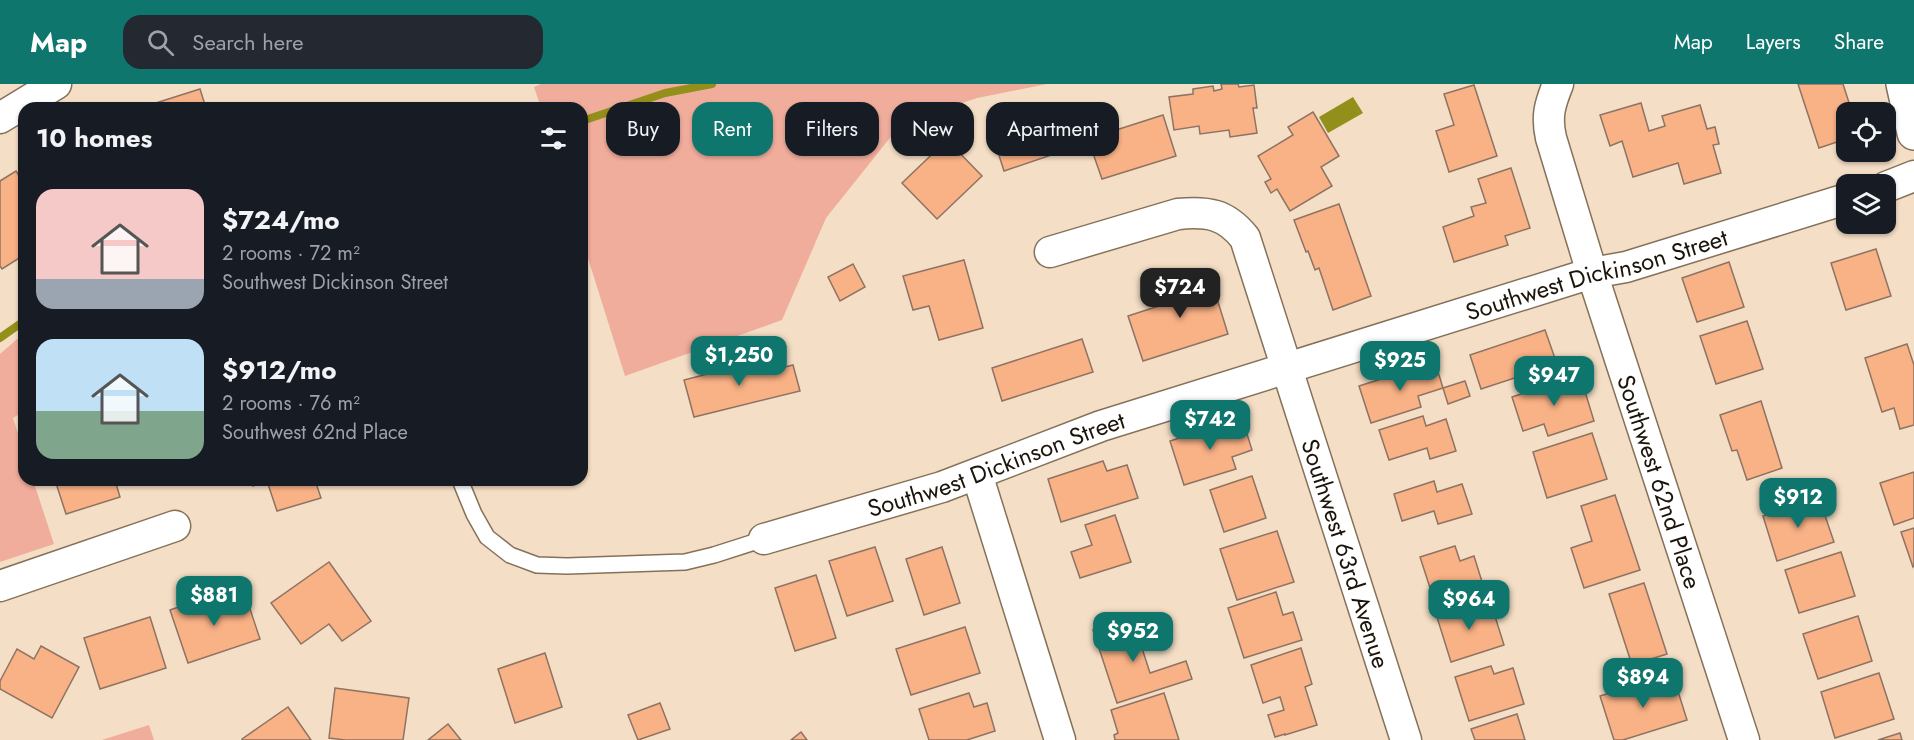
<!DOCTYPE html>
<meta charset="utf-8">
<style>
body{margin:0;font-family:Jost,sans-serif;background:#242831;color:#f1f3f6;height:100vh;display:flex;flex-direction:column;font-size:22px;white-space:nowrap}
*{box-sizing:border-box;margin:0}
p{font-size:20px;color:#9ea1a6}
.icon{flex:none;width:33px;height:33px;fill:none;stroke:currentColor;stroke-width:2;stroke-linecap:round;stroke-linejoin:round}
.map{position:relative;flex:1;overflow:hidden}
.sheet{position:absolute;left:18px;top:18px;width:570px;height:384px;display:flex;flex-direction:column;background:#171b24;border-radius:18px;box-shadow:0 2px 4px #0004}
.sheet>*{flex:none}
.top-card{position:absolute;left:606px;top:18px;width:570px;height:54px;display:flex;gap:12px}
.tools{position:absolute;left:1836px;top:18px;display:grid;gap:12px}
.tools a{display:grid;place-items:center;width:60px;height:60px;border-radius:12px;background:#171b24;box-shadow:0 2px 4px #0004;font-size:30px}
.price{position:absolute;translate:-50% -51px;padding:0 14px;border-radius:12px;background:#0f766e;color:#fff;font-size:20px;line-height:39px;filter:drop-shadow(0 2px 3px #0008)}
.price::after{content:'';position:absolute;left:50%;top:36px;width:18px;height:14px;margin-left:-9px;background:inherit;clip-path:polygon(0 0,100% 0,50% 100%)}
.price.on{background:#222;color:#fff}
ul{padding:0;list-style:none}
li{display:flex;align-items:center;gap:18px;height:150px;padding:0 18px}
li span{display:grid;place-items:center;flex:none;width:168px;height:120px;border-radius:18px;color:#555}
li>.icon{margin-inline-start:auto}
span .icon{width:72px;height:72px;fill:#fffc;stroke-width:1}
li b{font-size:26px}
h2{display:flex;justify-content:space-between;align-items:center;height:72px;padding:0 18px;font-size:26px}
.chip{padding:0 21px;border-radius:18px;background:#171b24;box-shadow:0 2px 4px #0004;font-size:21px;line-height:54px}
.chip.on{background:#0f766e;color:#fff}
header{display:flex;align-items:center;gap:36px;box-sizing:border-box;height:84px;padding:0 30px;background:#0f766e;color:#fff}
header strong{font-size:28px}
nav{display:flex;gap:33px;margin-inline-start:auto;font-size:21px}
.search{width:420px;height:54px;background:#242831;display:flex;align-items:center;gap:15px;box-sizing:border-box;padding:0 21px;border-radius:18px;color:#9ea1a6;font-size:22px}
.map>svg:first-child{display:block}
.green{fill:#f1ad9c}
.water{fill:#938f1b}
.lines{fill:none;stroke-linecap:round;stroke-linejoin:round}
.stream{stroke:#938f1b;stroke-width:8}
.building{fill:#f9b186;stroke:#8e7363;stroke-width:1.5}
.service-casing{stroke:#85715a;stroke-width:18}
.minor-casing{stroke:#85715a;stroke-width:33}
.tertiary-casing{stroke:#85715a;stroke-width:36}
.service{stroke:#fff;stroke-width:15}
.minor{stroke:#fff;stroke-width:30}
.tertiary{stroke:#fff;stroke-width:33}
.labels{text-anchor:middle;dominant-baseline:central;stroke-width:4.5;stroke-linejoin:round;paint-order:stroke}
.street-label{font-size:24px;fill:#1c140b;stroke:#f4dec5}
</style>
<header>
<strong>Map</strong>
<div class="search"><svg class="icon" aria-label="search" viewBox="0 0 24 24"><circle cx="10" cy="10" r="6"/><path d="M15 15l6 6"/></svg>Search here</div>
<nav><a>Map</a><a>Layers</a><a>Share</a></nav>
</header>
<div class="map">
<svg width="1914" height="656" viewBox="0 0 1914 656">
<rect width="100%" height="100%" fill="#f4dec5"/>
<g class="green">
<polygon points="541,0 1047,0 977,14 901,40 826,134 782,236 625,292 582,155 582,24 541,24 534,3"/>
<polygon points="24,249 24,327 13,334 24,368 24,396 33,396 54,460 0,478 0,270"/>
<polygon points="149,641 154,656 102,656"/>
</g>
<polygon class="water" points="1353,13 1363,29 1328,49 1319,33"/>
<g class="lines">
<g class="stream">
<polyline points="582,37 665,9 712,0"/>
<polyline points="0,254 24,237"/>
</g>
</g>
<g class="building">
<polygon points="1221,0 1238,0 1239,3 1254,1 1257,24 1253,24 1257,49 1230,53 1229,46 1200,50 1199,42 1174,46 1169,13 1193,10 1193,5 1213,2 1214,7 1222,5"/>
<polygon points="1798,0 1843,0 1852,28 1846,28 1846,55 1819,64"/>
<polygon points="1474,1 1497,72 1449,88 1436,47 1454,41 1444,10"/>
<polygon points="200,5 206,24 140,24"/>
<polygon points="1641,19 1649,47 1665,42 1662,32 1700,21 1707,45 1715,43 1719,60 1713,61 1721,89 1684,100 1678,79 1633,93 1622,57 1610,62 1600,31"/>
<polygon points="1049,21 1063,67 1004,87 989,40"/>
<polygon points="1313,28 1339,72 1321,83 1332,102 1290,127 1277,105 1271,109 1265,98 1271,95 1258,72 1293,51 1288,43"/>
<polygon points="1163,31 1176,72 1102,95 1088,55"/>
<polygon points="947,56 982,92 937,135 902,99"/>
<polygon points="1511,84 1530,144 1505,152 1508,161 1454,178 1443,143 1474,132 1471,123 1486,119 1478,95"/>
<polygon points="16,87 24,100 24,147 21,149 24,154 24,171 2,185 0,182 0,97"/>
<polygon points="1339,120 1371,212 1333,226 1319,184 1315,186 1308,167 1306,168 1294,136"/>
<polygon points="1876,165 1891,212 1846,226 1831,179"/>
<polygon points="964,176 983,244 939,256 929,222 913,226 903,192"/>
<polygon points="1729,178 1744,223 1697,238 1682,194"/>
<polygon points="853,180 865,203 840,217 828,193"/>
<polygon points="1208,186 1228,250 1143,277 1128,232 1174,217 1168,199"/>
<polygon points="1747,237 1763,285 1716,300 1700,252"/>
<polygon points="1545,246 1557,280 1481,305 1470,271"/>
<polygon points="1082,255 1093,288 1002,317 992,284"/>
<polygon points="1907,260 1914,281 1914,341 1900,345 1894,324 1882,328 1865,274"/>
<polygon points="762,276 765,288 793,281 800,307 694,333 684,296"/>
<polygon points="1435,278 1443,304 1418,312 1421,323 1371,339 1359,302"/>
<polygon points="1573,293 1577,303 1583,301 1594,337 1548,352 1544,340 1523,347 1512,313"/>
<polygon points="1465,297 1470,312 1448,320 1443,304"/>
<polygon points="1761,317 1782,384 1747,396 1737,366 1732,367 1720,331"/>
<polygon points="1423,332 1426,342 1446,335 1456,367 1430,375 1427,364 1389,376 1379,346"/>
<polygon points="1242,334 1252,366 1232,373 1236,385 1184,401 1170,357"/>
<polygon points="1592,349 1607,395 1547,414 1533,368"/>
<polygon points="1103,377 1107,387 1127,381 1138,414 1061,438 1048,395"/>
<polygon points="1914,388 1914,434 1894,441 1880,399"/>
<polygon points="1252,392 1266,434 1224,448 1210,406"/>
<polygon points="55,396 115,396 120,413 66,430"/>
<polygon points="251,396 315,396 321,414 277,427 267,397 253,402"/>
<polygon points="1434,397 1437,408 1462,400 1472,430 1438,440 1434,427 1402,437 1394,410"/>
<polygon points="1615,411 1640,486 1584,504 1571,464 1592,457 1581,422"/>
<polygon points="1819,414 1834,458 1777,477 1763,432"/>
<polygon points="1115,431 1131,478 1080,494 1071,468 1092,461 1085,441"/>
<polygon points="1914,444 1914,482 1913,483 1901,448"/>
<polygon points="1277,447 1294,498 1237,516 1220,465"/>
<polygon points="1455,462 1460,477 1474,472 1483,501 1434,516 1420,473"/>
<polygon points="875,463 893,517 847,532 829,477"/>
<polygon points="942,463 960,519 924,531 906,475"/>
<polygon points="1841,468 1855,512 1799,529 1785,486"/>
<polygon points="329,478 371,537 342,557 329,540 301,560 271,519"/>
<polygon points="816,491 836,554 795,567 775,504"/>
<polygon points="1644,499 1667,570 1632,581 1609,510"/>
<polygon points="1276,508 1283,531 1293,528 1302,556 1244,574 1228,524"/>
<polygon points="245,510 260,555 188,579 170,526 210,512 213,521"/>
<polygon points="1473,517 1477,532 1493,526 1504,561 1451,578 1436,530"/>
<polygon points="1858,532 1872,577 1818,595 1803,550"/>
<polygon points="150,533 166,584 100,605 84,554"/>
<polygon points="1132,533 1150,589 1186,577 1192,595 1117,619 1093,546"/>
<polygon points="965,543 980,589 911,611 896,565"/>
<polygon points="41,562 79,583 52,634 0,605 0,597 17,565 34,575"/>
<polygon points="1301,564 1312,600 1305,603 1317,641 1285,651 1285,650 1275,653 1268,631 1284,626 1280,613 1263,619 1251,581"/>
<polygon points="545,569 562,623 515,639 498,585"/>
<polygon points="1491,582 1494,590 1513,584 1524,620 1469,637 1455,593"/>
<polygon points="1879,589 1894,635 1835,654 1821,608"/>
<polygon points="1661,593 1665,605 1676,601 1687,636 1623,656 1614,656 1600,612"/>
<polygon points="335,604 409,614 403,656 345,656 329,654"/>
<polygon points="969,609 974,623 987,619 995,647 967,656 929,656 919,625"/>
<polygon points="1164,609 1179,656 1115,656 1114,651 1118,649 1111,626"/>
<polygon points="660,619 670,645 638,656 628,631"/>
<polygon points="288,623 311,656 243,656 242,655"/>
<polygon points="1517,630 1525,656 1475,656 1471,645"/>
<polygon points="448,640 461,656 428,656"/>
<polygon points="801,648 807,656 791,656"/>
<polygon points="1900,649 1902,656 1878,656"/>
</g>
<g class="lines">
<g class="service-casing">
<polyline id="service" points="460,396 474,430 487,453 510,471 537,481 567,482 685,478 714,471 764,455"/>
</g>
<g class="minor-casing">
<g id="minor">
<path id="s1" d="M 1558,0 C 1550,20 1546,32 1551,54 L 1592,189 L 1744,656"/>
<polyline points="0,34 56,0"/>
<polyline points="1886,103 1914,92"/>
<path id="s2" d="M 1050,168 L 1178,130 C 1208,127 1226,130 1245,154 L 1406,656"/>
<polyline points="977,390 1060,656"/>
<path id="s3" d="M 764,455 L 942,403 L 1101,342 L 1592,189 L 1626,183 L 1846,115"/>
<polyline points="0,502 175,442"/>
</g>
</g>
<g class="tertiary-casing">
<polyline id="tertiary" points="1903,0 1914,49"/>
</g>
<use href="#service" class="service"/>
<use href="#minor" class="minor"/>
<use href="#tertiary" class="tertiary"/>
</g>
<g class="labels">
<g class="street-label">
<text stroke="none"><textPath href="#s3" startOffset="874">Southwest Dickinson Street</textPath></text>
<text stroke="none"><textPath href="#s3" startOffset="244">Southwest Dickinson Street</textPath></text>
<text stroke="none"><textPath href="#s1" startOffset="416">Southwest 62nd Place</textPath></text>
<text stroke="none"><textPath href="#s2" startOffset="540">Southwest 63rd Avenue</textPath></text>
</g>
</g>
</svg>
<div class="tools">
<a><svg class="icon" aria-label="locate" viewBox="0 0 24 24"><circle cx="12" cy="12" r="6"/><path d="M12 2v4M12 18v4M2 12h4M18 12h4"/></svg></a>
<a><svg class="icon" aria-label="layers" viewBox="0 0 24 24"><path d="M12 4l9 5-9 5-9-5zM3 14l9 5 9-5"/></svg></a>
</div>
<b class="price on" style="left:1180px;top:235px">$724</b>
<b class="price" style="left:739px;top:303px">$1,250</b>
<b class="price" style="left:1400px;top:308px">$925</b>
<b class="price" style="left:1554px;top:323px">$947</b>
<b class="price" style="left:1210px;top:367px">$742</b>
<b class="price" style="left:1798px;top:445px">$912</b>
<b class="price" style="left:214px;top:543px">$881</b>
<b class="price" style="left:1469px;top:547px">$964</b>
<b class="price" style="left:1133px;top:579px">$952</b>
<b class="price" style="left:1643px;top:625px">$894</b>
<div class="top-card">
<a class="chip">Buy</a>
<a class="chip on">Rent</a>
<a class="chip">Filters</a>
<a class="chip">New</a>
<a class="chip">Apartment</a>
</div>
<section class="sheet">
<h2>10 homes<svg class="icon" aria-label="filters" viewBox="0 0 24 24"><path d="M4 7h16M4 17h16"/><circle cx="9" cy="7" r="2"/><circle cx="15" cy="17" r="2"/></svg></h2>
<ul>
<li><span style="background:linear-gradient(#f6c9c9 75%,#9aa5b1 0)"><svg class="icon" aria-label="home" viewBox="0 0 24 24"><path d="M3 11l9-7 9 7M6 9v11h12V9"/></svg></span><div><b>$724/mo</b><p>2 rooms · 72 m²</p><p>Southwest Dickinson Street</p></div></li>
<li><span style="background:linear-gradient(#bfe0f5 60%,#7fa58c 0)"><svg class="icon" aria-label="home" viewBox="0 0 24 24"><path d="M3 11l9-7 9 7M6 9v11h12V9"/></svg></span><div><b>$912/mo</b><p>2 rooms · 76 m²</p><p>Southwest 62nd Place</p></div></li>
</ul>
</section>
</div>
